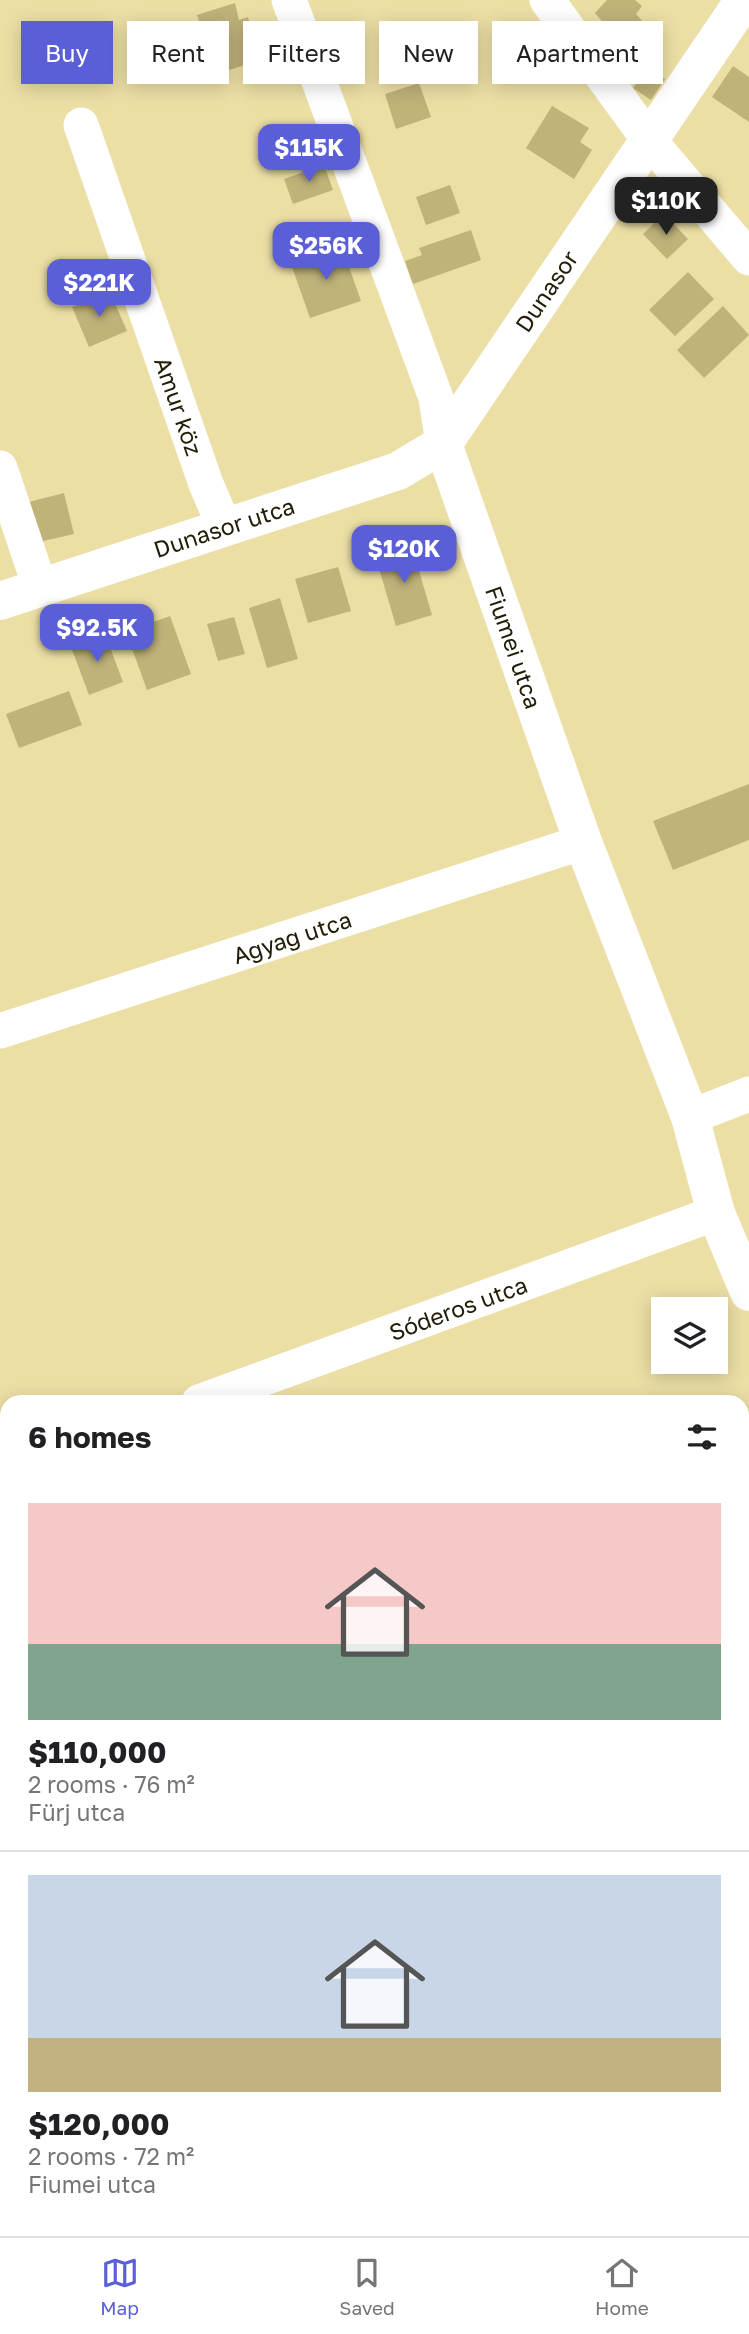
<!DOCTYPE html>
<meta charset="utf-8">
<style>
body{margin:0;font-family:"Golos Text",sans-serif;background:#f6f6f6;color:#202124;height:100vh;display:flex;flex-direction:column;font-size:26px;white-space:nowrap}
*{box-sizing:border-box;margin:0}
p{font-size:23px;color:#757577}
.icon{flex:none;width:38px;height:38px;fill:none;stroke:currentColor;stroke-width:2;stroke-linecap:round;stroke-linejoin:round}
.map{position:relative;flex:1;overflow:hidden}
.side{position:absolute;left:0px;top:1395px;width:749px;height:842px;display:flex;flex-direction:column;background:#fff;border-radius:21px 21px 0 0;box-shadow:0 4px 18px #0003}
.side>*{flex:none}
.guide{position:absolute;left:21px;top:21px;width:707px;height:63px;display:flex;gap:14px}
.buttons{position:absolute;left:651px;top:1297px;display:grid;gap:14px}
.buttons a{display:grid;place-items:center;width:77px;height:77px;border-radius:0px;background:#fff;box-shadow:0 4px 18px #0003;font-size:35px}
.price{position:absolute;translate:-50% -60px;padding:0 16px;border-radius:14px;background:#5b5fd7;color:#fff;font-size:23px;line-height:46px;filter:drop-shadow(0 2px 4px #0008)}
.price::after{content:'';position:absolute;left:50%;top:42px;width:21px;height:16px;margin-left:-10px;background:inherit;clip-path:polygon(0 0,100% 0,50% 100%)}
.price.current{background:#222;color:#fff}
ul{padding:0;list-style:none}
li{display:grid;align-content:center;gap:14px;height:371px;padding:0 28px}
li+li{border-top:2px solid #e0e0e0}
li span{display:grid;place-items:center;height:217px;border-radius:0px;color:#555}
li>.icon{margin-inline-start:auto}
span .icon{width:126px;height:126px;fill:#fffc;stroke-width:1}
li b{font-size:30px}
h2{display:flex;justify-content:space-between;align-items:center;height:84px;padding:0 28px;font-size:30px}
.pill{padding:0 24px;border-radius:0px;background:#fff;box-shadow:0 4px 18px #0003;font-size:24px;line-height:63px}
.pill.current{background:#5b5fd7;color:#fff}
.tabs{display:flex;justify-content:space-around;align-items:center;height:98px;border-top:2px solid #e0e0e0;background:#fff;font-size:19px;color:#757577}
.tabs a{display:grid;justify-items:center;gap:4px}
.tabs .current{color:#5b5fd7}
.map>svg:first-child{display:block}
.building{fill:#bfb37a}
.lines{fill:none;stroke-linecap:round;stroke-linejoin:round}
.street{stroke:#fff;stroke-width:35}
.secondary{stroke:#fff;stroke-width:38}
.labels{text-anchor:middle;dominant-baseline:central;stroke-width:5;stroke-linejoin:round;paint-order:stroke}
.street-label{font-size:23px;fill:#211c05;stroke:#fff}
</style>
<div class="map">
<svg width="749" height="2236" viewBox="0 0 749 2236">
<rect width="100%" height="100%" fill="#ecdfa5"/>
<g class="building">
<polygon points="607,0 635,0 642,6 636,14 652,32 633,58 595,13"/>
<polygon points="235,3 239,20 248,17 261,60 210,76 197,33 202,31 197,15"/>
<polygon points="733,66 749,77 749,122 712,97"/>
<polygon points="647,67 665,79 651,100 633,88"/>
<polygon points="419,83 431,117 396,129 385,94"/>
<polygon points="552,106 589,128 580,142 592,150 574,179 526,148"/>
<polygon points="324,165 333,190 293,204 284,179"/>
<polygon points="450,185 460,213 426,225 416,197"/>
<polygon points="664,214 688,239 667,259 643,234"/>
<polygon points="471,230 481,260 413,284 405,261 422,255 419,248"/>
<polygon points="342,247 361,301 310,318 291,264"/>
<polygon points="688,272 714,299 675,336 649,310"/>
<polygon points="110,292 127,331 89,347 72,307"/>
<polygon points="723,306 749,335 704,378 677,350"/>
<polygon points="64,493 74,534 30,544 21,504"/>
<polygon points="411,544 432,615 396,626 375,555"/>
<polygon points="338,567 351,611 308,623 295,579"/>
<polygon points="280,598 298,659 267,668 249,608"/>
<polygon points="170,616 191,674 147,690 126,632"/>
<polygon points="234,617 245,654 218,661 207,624"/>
<polygon points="105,634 123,682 89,695 71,647"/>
<polygon points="69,691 82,725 19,748 6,714"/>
<polygon points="749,784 749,840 673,870 653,821"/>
</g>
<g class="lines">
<g class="street">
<polyline points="289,0 436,398 443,444"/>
<polyline points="547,0 649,140 749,258"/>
<polyline points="81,125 206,484 224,526"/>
<polyline points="0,468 40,587"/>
<polyline points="0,1031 583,842"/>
<polyline points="690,1117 749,1094"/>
<polyline points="199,1402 716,1213"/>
<polyline points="0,1473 7,1471"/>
<polyline points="742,1664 749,1662"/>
<polyline points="0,1868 7,1875"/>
<polyline points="742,2091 749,2088"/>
<polyline points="353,2230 355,2236"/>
<polyline points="705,2230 707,2236"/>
<polyline points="295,2236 315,2230"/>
</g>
<g class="secondary">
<polyline points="443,444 583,842 690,1117 716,1213 749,1292"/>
<polyline points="0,601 398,471 443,444 744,0"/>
</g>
</g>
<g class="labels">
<g class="street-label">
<text transform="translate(546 291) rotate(-56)">Dunasor</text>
<text transform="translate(179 406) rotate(71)">Amur köz</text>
<text transform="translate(224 527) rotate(-18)">Dunasor utca</text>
<text transform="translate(514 647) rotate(71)">Fiumei utca</text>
<text transform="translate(292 937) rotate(-18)">Agyag utca</text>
<text transform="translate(458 1308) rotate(-20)">Sóderos utca</text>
</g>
</g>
</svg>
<div class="buttons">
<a><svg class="icon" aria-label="layers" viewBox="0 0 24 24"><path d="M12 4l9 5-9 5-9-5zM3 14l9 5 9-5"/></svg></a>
</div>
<b class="price" style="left:309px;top:184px">$115K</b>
<b class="price current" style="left:666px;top:237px">$110K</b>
<b class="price" style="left:326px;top:282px">$256K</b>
<b class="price" style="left:99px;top:319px">$221K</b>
<b class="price" style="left:404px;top:585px">$120K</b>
<b class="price" style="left:97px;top:664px">$92.5K</b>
<div class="guide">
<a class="pill current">Buy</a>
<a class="pill">Rent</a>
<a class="pill">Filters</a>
<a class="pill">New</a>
<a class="pill">Apartment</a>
</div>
<section class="side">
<h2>6 homes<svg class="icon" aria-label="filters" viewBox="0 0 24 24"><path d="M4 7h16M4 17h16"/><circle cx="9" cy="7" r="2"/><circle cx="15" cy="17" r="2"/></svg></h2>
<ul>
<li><span style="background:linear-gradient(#f6c9c9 65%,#7fa58c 0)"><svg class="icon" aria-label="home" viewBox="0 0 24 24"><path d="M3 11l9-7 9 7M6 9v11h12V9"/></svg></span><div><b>$110,000</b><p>2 rooms · 76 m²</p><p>Fürj utca</p></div></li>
<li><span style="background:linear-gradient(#c9d6e8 75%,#c2b280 0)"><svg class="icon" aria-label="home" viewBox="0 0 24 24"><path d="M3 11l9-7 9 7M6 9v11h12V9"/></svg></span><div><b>$120,000</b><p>2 rooms · 72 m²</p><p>Fiumei utca</p></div></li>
</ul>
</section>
</div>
<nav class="tabs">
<a class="current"><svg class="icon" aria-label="map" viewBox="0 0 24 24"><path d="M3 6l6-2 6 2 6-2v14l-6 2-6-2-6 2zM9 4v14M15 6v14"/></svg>Map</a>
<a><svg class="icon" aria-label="saved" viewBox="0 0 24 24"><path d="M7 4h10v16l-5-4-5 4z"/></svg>Saved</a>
<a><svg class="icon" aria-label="home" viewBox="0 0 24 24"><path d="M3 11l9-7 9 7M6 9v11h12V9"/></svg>Home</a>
</nav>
